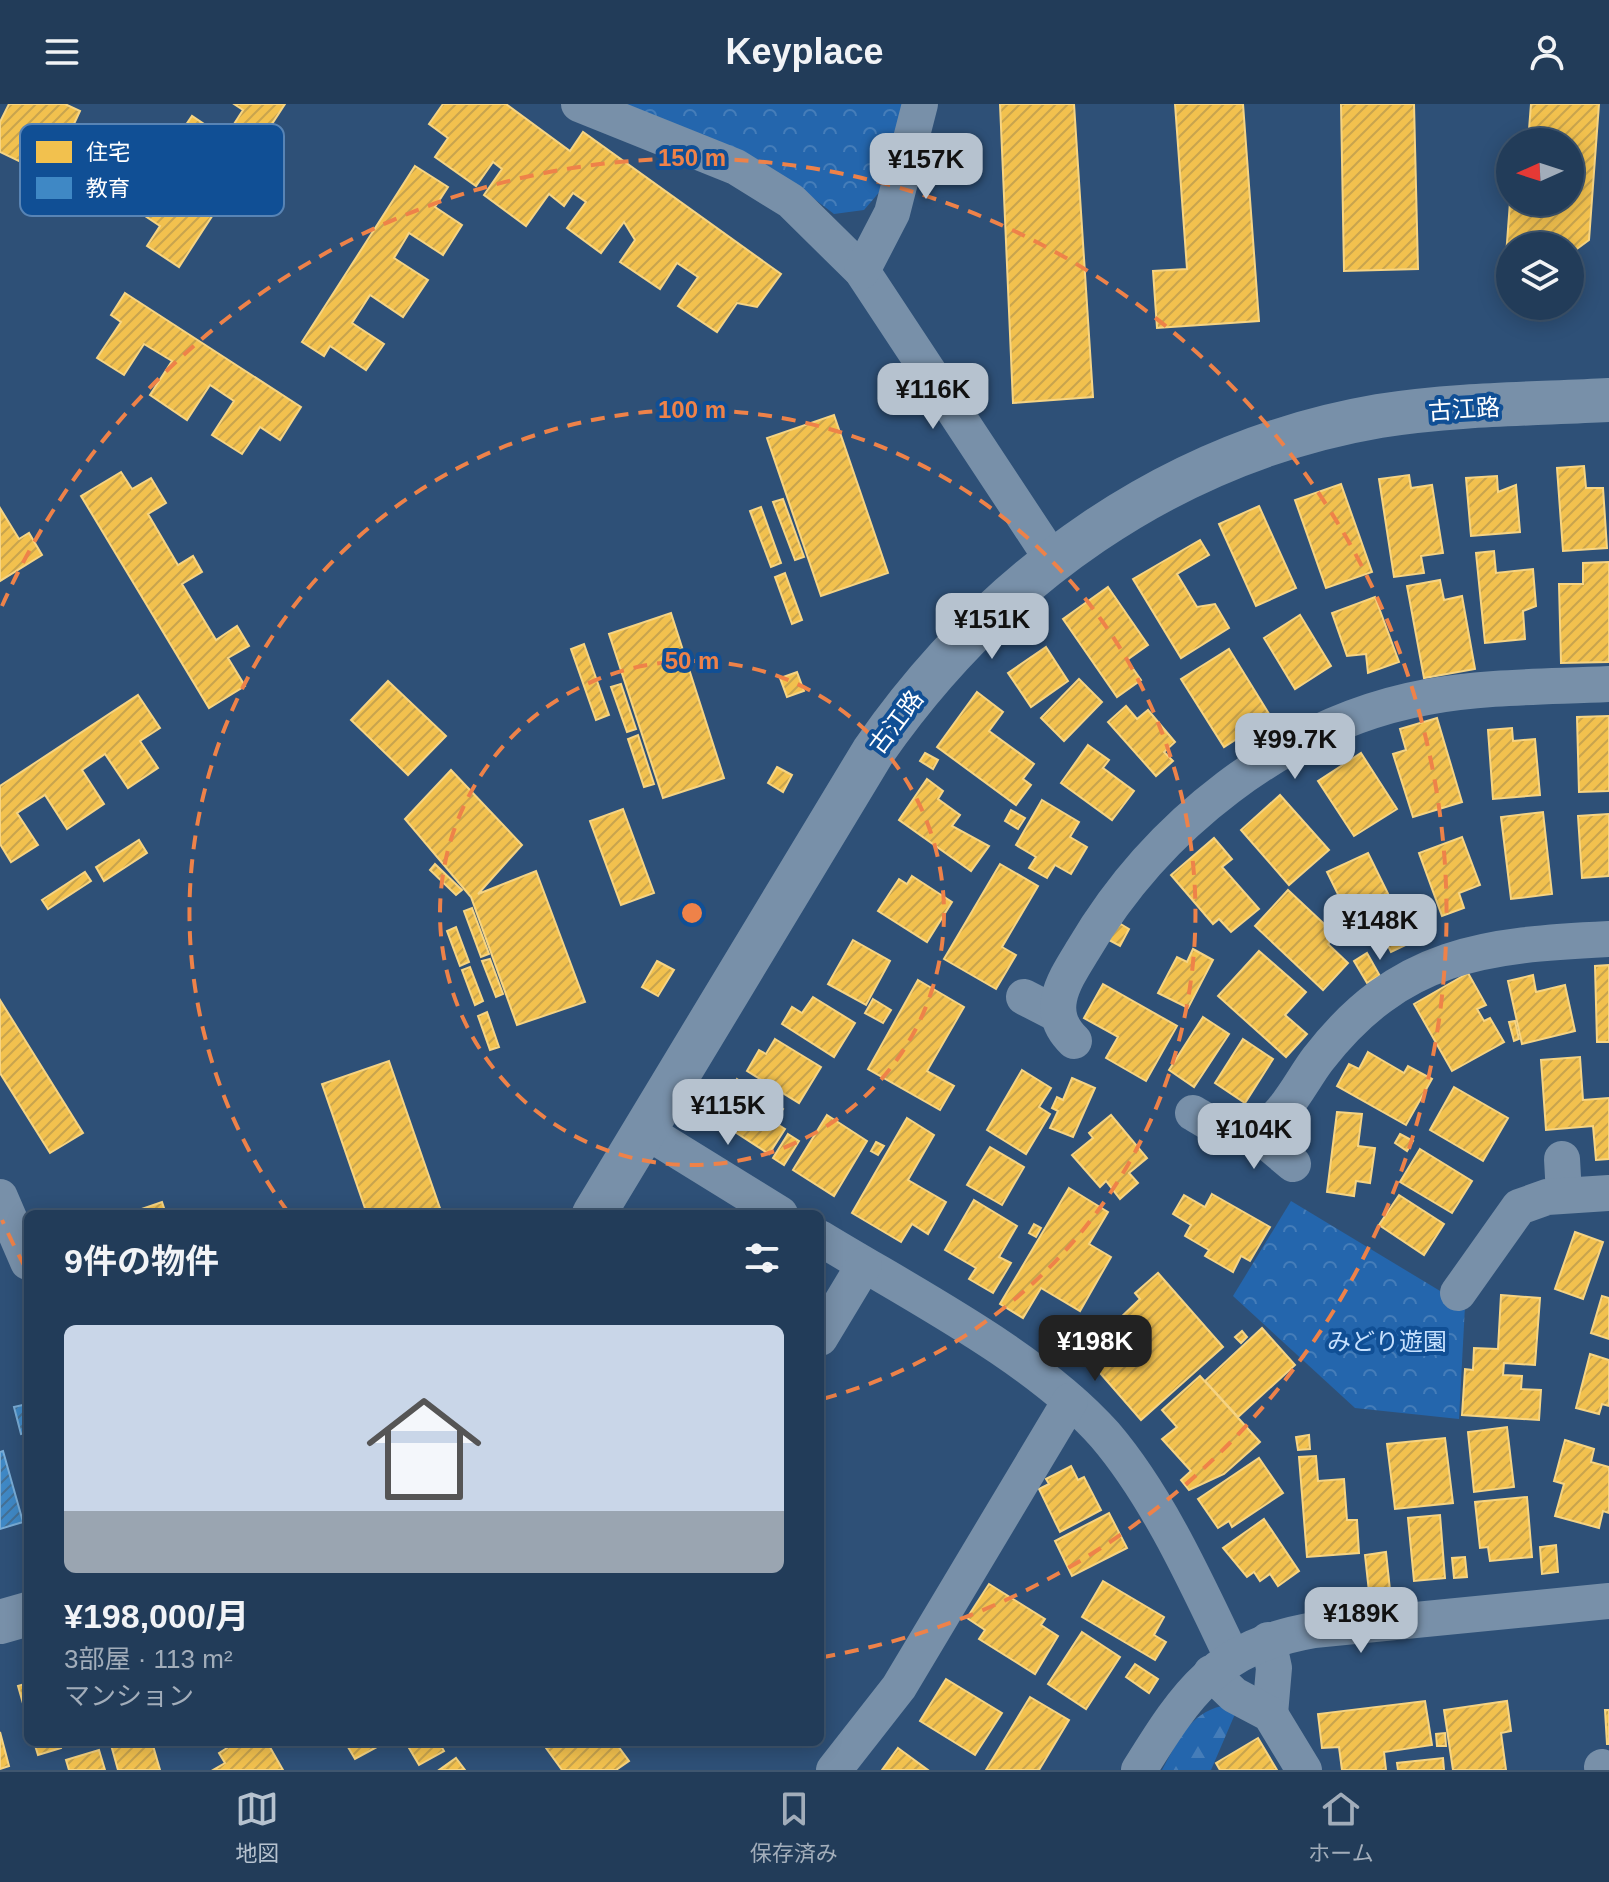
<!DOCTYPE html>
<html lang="ja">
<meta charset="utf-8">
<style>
body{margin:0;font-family:Helvetica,"Noto Sans JP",sans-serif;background:#2e4762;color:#f1f3f6;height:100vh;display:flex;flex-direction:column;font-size:30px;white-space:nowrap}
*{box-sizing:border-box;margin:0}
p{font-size:26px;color:#a2adba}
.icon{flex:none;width:44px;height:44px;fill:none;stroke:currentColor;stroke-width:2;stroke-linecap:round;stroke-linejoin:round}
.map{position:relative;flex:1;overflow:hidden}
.details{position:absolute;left:24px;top:1106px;width:800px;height:536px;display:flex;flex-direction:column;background:#223c59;border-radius:12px;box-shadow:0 4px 20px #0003,0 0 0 2px #3f566f}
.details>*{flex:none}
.needle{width:52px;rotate:267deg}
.buttons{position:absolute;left:1496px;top:24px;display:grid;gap:16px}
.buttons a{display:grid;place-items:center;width:88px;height:88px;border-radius:50%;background:#223c59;box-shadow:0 4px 20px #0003,0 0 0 2px #3f566f;font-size:40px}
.price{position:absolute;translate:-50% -68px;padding:0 18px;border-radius:16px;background:#b6c2cf;color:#111;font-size:26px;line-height:52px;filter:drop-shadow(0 2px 4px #0008)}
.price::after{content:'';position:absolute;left:50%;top:48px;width:24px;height:18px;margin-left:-12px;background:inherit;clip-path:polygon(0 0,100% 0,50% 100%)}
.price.active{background:#222;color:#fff}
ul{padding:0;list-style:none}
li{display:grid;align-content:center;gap:16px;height:424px;padding:0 40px}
li span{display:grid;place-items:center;height:248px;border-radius:12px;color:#555}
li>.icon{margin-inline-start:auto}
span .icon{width:144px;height:144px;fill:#fffc;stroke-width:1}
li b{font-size:34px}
h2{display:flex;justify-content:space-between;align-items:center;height:96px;padding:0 40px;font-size:34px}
header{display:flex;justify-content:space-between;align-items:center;height:104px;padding:0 40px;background:#223c59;font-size:36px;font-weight:800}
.menu{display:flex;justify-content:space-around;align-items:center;height:112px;border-top:2px solid #3f566f;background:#223c59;font-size:22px;color:#a2adba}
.menu a{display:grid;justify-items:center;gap:4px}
.menu .active{color:#b6c2cf}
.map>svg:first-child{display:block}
.forest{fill:url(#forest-firs)}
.park{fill:url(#park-crowns)}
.homes{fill:url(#homes-hatch);stroke:#f6d483;stroke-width:2}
.schools{fill:url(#schools-hatch);stroke:#79acd6;stroke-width:2}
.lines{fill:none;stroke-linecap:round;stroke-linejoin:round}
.minor{stroke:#7890a9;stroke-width:36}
.tertiary{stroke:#7890a9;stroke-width:44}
.ring{fill:none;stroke:#ee8249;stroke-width:4;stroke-dasharray:14 10}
.labels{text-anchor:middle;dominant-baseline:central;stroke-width:8;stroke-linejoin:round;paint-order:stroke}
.street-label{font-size:24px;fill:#fff;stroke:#104f95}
.park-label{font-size:24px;fill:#c7e1fe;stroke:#104f95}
.key{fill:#104f95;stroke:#5884b5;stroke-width:2}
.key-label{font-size:22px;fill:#fff}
.centre{fill:#ee8249;stroke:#104f95;stroke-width:4}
.ring-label{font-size:24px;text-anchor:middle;font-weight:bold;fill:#ee8249;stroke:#104f95;stroke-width:8;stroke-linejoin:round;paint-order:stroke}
</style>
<header><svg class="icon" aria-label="menu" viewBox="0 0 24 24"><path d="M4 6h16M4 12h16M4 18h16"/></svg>Keyplace<svg class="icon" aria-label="person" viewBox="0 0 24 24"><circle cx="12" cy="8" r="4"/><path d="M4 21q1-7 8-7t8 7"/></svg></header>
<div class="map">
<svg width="1609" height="1666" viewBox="0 0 1609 1666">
<defs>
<pattern id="forest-firs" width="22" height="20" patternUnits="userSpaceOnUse" patternTransform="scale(2)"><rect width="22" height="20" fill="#2466ad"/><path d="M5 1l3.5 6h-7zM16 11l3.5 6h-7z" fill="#457db9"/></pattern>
<pattern id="park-crowns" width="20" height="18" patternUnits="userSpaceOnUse" patternTransform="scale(2)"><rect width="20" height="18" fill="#2466ad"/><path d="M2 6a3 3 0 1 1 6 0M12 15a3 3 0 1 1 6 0" fill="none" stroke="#457db9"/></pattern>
<pattern id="homes-hatch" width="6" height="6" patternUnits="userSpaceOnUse" patternTransform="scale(2)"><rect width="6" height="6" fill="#f2c14e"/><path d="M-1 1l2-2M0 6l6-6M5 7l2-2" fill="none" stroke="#c8a44e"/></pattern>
<pattern id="schools-hatch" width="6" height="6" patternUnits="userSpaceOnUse" patternTransform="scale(2)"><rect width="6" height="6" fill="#3f88c5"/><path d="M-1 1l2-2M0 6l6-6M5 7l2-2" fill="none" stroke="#447095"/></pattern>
</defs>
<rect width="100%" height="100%" fill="#2e5077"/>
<path class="forest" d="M 1222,1602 L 1238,1603 L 1211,1666 L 1162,1666 C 1177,1639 1189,1609 1222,1602 Z"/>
<g class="park">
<polygon points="622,0 907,0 888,78 864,106 834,110 796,81"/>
<polygon points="1291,1097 1465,1202 1459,1315 1355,1304 1233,1192"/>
</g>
<g class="homes">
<polygon points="9,0 65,0 80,7 50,72 0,48 0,18"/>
<polygon points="234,0 285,0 179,163 147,142 160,122 133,104 152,74 186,96 201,71 167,49 192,12 225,34 243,6"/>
<polygon points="443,0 506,0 570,47 583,28 781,170 757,203 737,199 717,228 678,202 698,173 677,159 660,185 620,158 635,136 624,118 601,149 567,124 586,98 573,89 564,102 549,90 526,122 484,91 502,65 493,58 476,82 435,53 448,34 429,20"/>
<polygon points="1000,0 1074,0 1093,293 1013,299"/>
<polygon points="1175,0 1243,0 1259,217 1157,224 1153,167 1187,165"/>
<polygon points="1341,0 1414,0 1418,165 1344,167"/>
<polygon points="1531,0 1599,0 1589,136 1570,150 1570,142 1510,142 1510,152 1506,152 1510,98 1570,98 1570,38 1528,38"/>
<polygon points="415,62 448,83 435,103 462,121 443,151 409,129 394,154 428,176 403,213 370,191 352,219 384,240 366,266 330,242 324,252 302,238"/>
<polygon points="125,189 301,303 280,336 260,323 242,350 212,331 234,297 210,281 187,316 150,291 172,257 144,240 124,271 97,254 121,218 111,211"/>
<polygon points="834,311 888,469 821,492 767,334"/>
<polygon points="1584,362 1586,384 1603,384 1607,444 1563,447 1557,364"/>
<polygon points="121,368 132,385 151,374 166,399 148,410 178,461 193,452 202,468 182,480 216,536 237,522 249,542 228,554 245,582 209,604 81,392"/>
<polygon points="1409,371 1411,384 1432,381 1443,449 1421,452 1424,469 1394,473 1379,375"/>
<polygon points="1497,372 1498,388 1516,381 1520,428 1471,432 1466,374"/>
<polygon points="1341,380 1372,468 1326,484 1295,396"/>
<polygon points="783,395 804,453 795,456 773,398"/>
<polygon points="1259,402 1296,484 1256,502 1219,420"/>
<polygon points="761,403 781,459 771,463 750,407"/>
<polygon points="0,404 19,435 29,429 42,451 0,477"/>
<polygon points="1200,436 1209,451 1177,470 1197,503 1215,500 1229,524 1181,554 1133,475"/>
<polygon points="1494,447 1496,469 1533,465 1536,502 1523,507 1525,535 1485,539 1476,449"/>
<polygon points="1609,458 1609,558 1561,559 1559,480 1583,480 1583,459"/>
<polygon points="785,469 802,516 792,520 775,473"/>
<polygon points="1440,476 1444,496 1462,492 1475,565 1424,574 1407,482"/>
<polygon points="1108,483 1148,541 1127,556 1141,576 1117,593 1063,515"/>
<polygon points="1375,493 1399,558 1368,569 1366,550 1347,552 1332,509"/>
<polygon points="671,509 724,674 663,694 609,530"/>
<polygon points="1300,511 1331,562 1295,585 1264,534"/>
<polygon points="584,540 609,611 596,616 571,545"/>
<polygon points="1046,543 1068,577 1031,603 1008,569"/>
<polygon points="1229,545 1271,613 1224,643 1181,575"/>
<polygon points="797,568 804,587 787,593 780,574"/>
<polygon points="1079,575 1102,598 1064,637 1041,614"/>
<polygon points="388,577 446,632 408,671 351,616"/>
<polygon points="621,580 636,625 627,628 611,583"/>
<polygon points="977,588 1003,608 989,627 1034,660 1023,675 1031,681 1016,701 937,643"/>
<polygon points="138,591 160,624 140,637 158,664 128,684 105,650 82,666 104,700 67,725 45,691 17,709 38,741 11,758 0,740 0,682"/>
<polygon points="1126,602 1137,615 1148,606 1175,638 1164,648 1173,657 1156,672 1108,618"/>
<polygon points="1609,612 1609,687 1579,688 1577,613"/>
<polygon points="1437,614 1462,698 1413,713 1393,650 1406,646 1400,625"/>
<polygon points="1512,624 1513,637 1535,635 1540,691 1493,695 1488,626"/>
<polygon points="638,631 654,680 644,683 628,635"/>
<polygon points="1088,641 1109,656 1103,664 1134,687 1112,716 1061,679"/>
<polygon points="925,649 938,656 933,665 920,657"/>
<polygon points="1361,649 1397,705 1354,732 1318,677"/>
<polygon points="777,663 792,671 783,688 768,679"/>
<polygon points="451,666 522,741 478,790 536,767 585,898 517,921 471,793 405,715"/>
<polygon points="927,675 943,687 938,695 960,711 952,722 989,742 971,767 899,716"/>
<polygon points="1280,691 1329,746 1289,781 1241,726"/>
<polygon points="1042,696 1079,718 1070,733 1087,743 1071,770 1055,761 1047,774 1029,764 1036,753 1016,741"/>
<polygon points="623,705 654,789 621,801 590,717"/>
<polygon points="1011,706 1025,714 1018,725 1005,717"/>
<polygon points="1543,708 1552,790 1511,795 1501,713"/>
<polygon points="1609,710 1609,772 1582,774 1578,712"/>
<polygon points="1462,733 1480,781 1459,789 1464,804 1442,812 1419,749"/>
<polygon points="1214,734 1232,755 1222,763 1259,805 1231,828 1219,815 1213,820 1171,771"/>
<polygon points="139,736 147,749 104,777 96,763"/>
<polygon points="1368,749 1398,810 1411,803 1416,813 1424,810 1433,828 1391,848 1377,819 1357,829 1327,768"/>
<polygon points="435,760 462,786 456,791 430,766"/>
<polygon points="1000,760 1038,782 1002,843 1016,851 996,885 944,855"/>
<polygon points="85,768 91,777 48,805 42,796"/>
<polygon points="912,772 952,798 927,838 878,807 899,775 907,780"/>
<polygon points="1288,786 1336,831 1328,840 1348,859 1323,886 1255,822"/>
<polygon points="472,804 489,850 481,853 464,807"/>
<polygon points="1119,819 1129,825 1120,842 1109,836"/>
<polygon points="456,823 469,858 460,862 447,827"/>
<polygon points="853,836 890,857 866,901 828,880"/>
<polygon points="1193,845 1213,856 1188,904 1158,889 1177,853 1187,858"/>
<polygon points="1259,847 1306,888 1285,911 1307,930 1286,953 1218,892"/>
<polygon points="1367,849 1380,872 1367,879 1354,857"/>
<polygon points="490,855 503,890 496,893 482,857"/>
<polygon points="657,857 674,866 658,892 642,883"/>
<polygon points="1609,861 1609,938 1597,938 1595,862"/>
<polygon points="470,863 483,897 475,901 462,866"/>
<polygon points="1468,869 1486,901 1477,905 1484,917 1490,914 1504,938 1452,967 1414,900"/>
<polygon points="1533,871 1536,888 1565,881 1575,927 1522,940 1508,877"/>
<polygon points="918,876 964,903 927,967 954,982 940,1006 868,965"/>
<polygon points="1103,880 1177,922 1146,977 1106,954 1118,933 1084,914"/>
<polygon points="813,893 855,919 834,953 782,920 792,903 802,909"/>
<polygon points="873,895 891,906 883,919 865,909"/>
<polygon points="0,896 83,1029 50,1049 0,969"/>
<polygon points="487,908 499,943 490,946 478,912"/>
<polygon points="1203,913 1229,930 1194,983 1169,966"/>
<polygon points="1515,917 1519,935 1514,937 1509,918"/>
<polygon points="775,935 821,963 799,999 747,967 759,946 766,950"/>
<polygon points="1243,935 1273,955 1245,999 1215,979"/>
<polygon points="1368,948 1404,969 1408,962 1432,975 1406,1021 1337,982 1349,960 1359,965"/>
<polygon points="1580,953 1583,996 1609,994 1609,1055 1596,1056 1593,1022 1546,1026 1541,956"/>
<polygon points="389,957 442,1110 367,1110 322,980"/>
<polygon points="1022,966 1051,984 1039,1003 1050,1010 1026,1050 987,1026"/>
<polygon points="1072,974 1095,984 1073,1033 1050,1024 1058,1007 1052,1004 1057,993 1063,996"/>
<polygon points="737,975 783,1005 774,1018 785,1025 769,1050 721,1019 724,1013 716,1007"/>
<polygon points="1454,983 1508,1014 1483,1057 1430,1026"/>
<polygon points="1337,1008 1362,1010 1358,1042 1375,1044 1370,1079 1356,1077 1354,1092 1327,1088"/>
<polygon points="827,1011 867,1037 834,1092 793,1066"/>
<polygon points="1111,1011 1147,1054 1129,1069 1138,1079 1120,1095 1106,1077 1100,1083 1072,1051 1093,1034 1089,1029"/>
<polygon points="907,1014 934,1031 908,1076 946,1098 928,1130 912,1120 901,1138 852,1109"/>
<polygon points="788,1030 799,1037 784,1061 773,1054"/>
<polygon points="1400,1030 1413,1037 1407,1047 1395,1039"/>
<polygon points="876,1038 884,1042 878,1051 871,1047"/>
<polygon points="990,1043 1024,1063 1002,1101 967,1081"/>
<polygon points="1420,1045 1472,1077 1452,1109 1400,1078"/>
<polygon points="1069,1084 1108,1108 1089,1140 1111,1153 1080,1207 1041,1184 1023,1214 1000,1200"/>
<polygon points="1212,1090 1270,1123 1250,1157 1241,1152 1233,1168 1205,1152 1209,1146 1185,1132 1191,1121 1173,1110 1184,1091 1205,1103"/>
<polygon points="1399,1091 1444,1120 1424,1151 1379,1121"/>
<polygon points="974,1096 1017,1122 999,1153 1011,1159 993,1189 969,1175 976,1164 945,1146"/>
<polygon points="162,1098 166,1110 127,1110"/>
<polygon points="1034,1120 1041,1124 1036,1133 1029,1129"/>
<polygon points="1575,1128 1603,1138 1583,1195 1555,1185"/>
<polygon points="1158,1169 1223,1243 1141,1316 1094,1262 1131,1229 1119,1215 1140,1195 1135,1189"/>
<polygon points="1501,1191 1540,1194 1535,1261 1504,1259 1503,1271 1522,1272 1521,1285 1541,1286 1539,1316 1462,1311 1465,1265 1473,1266 1474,1244 1498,1245"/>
<polygon points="1602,1192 1609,1194 1609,1235 1591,1229"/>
<polygon points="1262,1224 1295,1261 1238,1313 1205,1277"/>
<polygon points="1242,1227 1247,1233 1241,1239 1235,1233"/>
<polygon points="1590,1250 1609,1256 1609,1302 1602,1300 1599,1310 1576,1304"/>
<polygon points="1200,1272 1260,1338 1224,1370 1189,1386 1181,1376 1191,1367 1162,1335 1177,1323 1162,1306"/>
<polygon points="1507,1323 1514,1383 1474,1388 1468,1328"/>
<polygon points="1309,1331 1310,1345 1298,1346 1296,1333"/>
<polygon points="1445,1334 1453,1399 1395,1405 1387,1340"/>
<polygon points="1565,1336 1594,1345 1591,1358 1609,1363 1609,1409 1603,1407 1599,1424 1555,1412 1564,1380 1554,1377"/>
<polygon points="1316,1352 1318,1377 1344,1375 1347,1416 1357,1416 1359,1449 1307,1453 1299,1353"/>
<polygon points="1259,1354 1283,1389 1232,1423 1229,1417 1218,1424 1198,1395"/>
<polygon points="1071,1362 1078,1376 1084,1373 1101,1406 1060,1428 1039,1385 1049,1380 1046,1375"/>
<polygon points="1527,1393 1532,1453 1490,1457 1488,1443 1480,1444 1475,1398"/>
<polygon points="1109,1409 1127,1444 1072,1472 1055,1437"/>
<polygon points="1440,1411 1445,1474 1414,1477 1408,1414"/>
<polygon points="1264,1415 1299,1467 1278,1482 1270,1470 1260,1477 1254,1468 1247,1473 1223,1444"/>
<polygon points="1556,1441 1558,1468 1542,1470 1540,1443"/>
<polygon points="1386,1448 1390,1486 1369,1488 1365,1451"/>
<polygon points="1465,1453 1467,1473 1454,1474 1452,1454"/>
<polygon points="1103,1477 1164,1513 1154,1531 1166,1538 1155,1556 1082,1513"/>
<polygon points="989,1480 1045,1515 1041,1521 1058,1532 1035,1570 979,1535 985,1526 967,1514"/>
<polygon points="1082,1528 1120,1553 1086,1605 1048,1580"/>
<polygon points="1135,1560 1158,1575 1149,1589 1126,1573"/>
<polygon points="946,1575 1002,1609 975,1651 920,1617"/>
<polygon points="28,1579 28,1617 18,1582"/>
<polygon points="1030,1593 1069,1616 1039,1666 986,1666"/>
<polygon points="1425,1597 1432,1641 1384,1648 1386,1666 1342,1666 1339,1643 1322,1644 1318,1610"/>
<polygon points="1507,1597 1511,1627 1501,1629 1506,1666 1453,1666 1444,1606"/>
<polygon points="1605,1606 1609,1606 1609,1640 1607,1640"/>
<polygon points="0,1628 9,1662 0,1665"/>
<polygon points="1445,1629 1446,1642 1437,1642 1436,1630"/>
<polygon points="1258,1634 1277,1666 1220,1666 1216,1659"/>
<polygon points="34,1638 60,1638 61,1644 38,1651"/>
<polygon points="123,1638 152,1638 160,1666 118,1666 111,1641"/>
<polygon points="224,1638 267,1638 283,1666 213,1666 225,1659 219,1649 227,1644"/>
<polygon points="345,1638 386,1638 355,1655"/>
<polygon points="439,1638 444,1647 419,1661 406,1639"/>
<polygon points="554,1638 615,1638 629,1657 616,1666 562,1666 546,1644"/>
<polygon points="898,1644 928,1666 882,1666"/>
<polygon points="99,1646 105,1666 69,1666 66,1656"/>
<polygon points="456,1654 465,1666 439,1666"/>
<polygon points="1443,1654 1444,1666 1398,1666 1397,1659"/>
</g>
<g class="schools">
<polygon points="27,1300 28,1328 21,1330 14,1303"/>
<polygon points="3,1347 23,1418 0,1425 0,1348"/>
</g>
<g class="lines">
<g class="minor">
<polyline points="579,0 736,63 791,97 862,167 1052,455"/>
<polyline points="862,167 892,109 920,0"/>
<polyline points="1024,893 1057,910"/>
<path d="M 1074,937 C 1043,907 1064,877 1083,846 C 1155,723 1284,619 1427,593 C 1486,582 1549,583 1609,580"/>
<path d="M 1193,1009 C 1212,1020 1232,1036 1255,1028 C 1283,1018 1301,977 1318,955 C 1400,849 1485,841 1609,835"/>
<polyline points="644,1026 780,1110"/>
<polyline points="1255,1028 1293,1060"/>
<polyline points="1562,1055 1564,1091"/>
<polyline points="0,1093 28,1158"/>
<path d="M 820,1134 C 910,1189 1036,1253 1105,1331 C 1158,1393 1197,1480 1232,1553"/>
<polyline points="1458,1189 1519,1103 1547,1093 1609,1089"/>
<polyline points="820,1234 864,1161"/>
<polyline points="1268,1536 1274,1564 1270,1610"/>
<polyline points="1211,1569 1234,1591 1270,1610 1304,1666"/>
<polyline points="1602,1663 1603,1666"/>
<polyline points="834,1666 899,1583 1070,1297"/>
<path d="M 1139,1666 C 1188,1587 1217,1543 1314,1526 L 1609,1497"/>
</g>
<g class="tertiary">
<path d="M 594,1110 L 873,648 C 993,475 1169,348 1379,312 C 1455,300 1533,300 1609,296"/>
<polyline points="0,1518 28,1510"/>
</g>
</g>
<g class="ring">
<circle cx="692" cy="809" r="252"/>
<path d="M288 1108A503 503 0 1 1 822 1295"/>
<path d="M25 1163A755 755 0 0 1 2 1116M2 502A755 755 0 1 1 823 1553"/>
</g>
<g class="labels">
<g class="street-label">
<text transform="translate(1464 305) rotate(-4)">古江路</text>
<text transform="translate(896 618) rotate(-53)">古江路</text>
</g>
<g class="park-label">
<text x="1387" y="1237">みどり遊園</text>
</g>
</g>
<rect x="20" y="20" width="264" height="92" rx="12" class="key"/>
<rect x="36" y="37" width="36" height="22" fill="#f2c14e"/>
<rect x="36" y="73" width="36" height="22" fill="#3f88c5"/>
<g class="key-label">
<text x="86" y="56">住宅</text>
<text x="86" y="92">教育</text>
</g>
<circle cx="692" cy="809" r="12" class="centre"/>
<g class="ring-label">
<text x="692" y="62">150 m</text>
<text x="692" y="314">100 m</text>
<text x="692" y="565">50 m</text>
</g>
</svg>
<div class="buttons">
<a><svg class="needle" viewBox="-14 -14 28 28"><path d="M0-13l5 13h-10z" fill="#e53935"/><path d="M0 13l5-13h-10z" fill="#a2adba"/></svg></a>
<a><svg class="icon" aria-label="layers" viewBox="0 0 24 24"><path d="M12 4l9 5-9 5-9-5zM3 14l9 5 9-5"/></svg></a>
</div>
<b class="price" style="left:926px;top:97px">¥157K</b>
<b class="price" style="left:933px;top:327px">¥116K</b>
<b class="price" style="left:992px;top:557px">¥151K</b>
<b class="price" style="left:1295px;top:677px">¥99.7K</b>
<b class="price" style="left:1380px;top:858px">¥148K</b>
<b class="price" style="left:728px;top:1043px">¥115K</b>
<b class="price" style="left:1254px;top:1067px">¥104K</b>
<b class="price active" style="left:1095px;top:1279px">¥198K</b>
<b class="price" style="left:1361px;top:1551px">¥189K</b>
<section class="details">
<h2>9件の物件<svg class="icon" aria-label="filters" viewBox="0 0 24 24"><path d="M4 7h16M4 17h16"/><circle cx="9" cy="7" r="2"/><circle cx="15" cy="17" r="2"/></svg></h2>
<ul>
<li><span style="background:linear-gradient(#c9d6e8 75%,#9aa5b1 0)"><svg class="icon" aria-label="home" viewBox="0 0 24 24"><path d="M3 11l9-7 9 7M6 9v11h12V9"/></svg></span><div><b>¥198,000/月</b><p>3部屋 · 113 m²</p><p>マンション</p></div></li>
</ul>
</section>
</div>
<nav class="menu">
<a class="active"><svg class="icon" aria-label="map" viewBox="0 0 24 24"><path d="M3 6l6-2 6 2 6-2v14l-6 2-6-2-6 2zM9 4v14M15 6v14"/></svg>地図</a>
<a><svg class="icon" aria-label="saved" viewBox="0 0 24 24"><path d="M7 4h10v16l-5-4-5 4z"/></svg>保存済み</a>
<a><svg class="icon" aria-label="home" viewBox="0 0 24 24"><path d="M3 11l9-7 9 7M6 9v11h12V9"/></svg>ホーム</a>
</nav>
